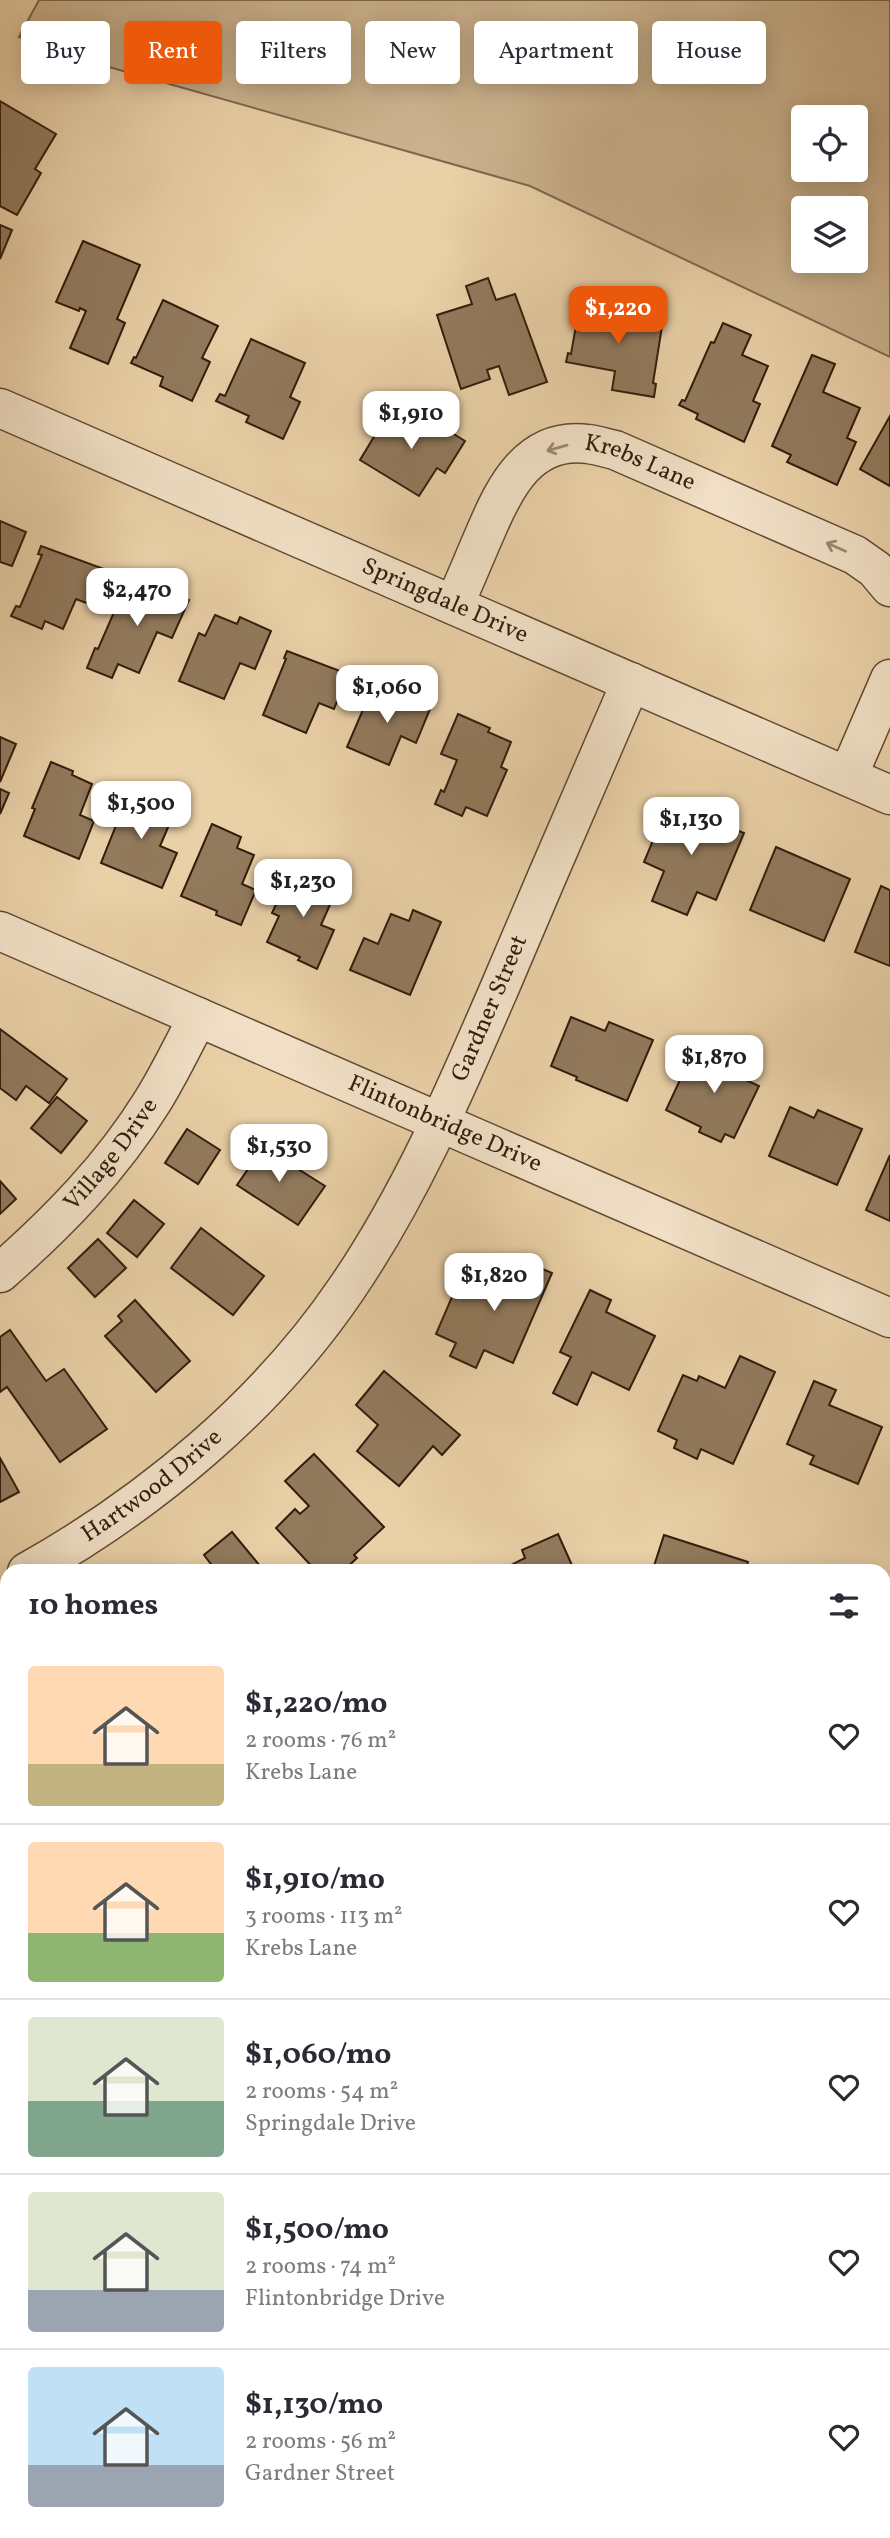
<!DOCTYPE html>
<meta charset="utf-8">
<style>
body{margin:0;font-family:Vollkorn,serif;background:#f2f2f3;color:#2b2b33;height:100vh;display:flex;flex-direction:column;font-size:26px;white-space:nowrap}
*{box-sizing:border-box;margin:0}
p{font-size:23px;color:#7c7c81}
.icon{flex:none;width:38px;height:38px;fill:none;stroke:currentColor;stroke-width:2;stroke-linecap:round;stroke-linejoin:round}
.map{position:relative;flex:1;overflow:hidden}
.side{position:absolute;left:0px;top:1564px;width:891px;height:975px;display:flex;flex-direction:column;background:#fff;border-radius:21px 21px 0 0;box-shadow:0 4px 18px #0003}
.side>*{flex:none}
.top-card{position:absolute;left:21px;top:21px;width:849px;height:63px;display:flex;gap:14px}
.controls{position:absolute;left:791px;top:105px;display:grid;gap:14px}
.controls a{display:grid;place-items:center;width:77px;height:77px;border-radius:7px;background:#fff;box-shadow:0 4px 18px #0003;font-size:35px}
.price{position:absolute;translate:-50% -60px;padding:0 16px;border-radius:14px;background:#fff;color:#222;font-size:23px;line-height:46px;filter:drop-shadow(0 2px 4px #0008)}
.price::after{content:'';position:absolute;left:50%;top:42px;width:21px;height:16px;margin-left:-10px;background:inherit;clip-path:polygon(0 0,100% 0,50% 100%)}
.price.selected{background:#ea580c;color:#fff}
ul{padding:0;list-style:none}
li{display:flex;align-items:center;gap:21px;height:175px;padding:0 28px}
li+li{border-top:2px solid #e1e1e2}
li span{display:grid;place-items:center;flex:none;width:196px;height:140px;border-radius:7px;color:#555}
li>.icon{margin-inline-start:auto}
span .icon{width:84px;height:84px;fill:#fffc;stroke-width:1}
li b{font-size:30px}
h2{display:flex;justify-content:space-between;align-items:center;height:84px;padding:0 28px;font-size:30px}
.pill{padding:0 24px;border-radius:7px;background:#fff;box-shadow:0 4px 18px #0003;font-size:24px;line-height:63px}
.pill.selected{background:#ea580c;color:#fff}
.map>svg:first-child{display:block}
.green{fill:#cbb28d;stroke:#7e684d;stroke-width:2;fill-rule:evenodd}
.building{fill:#927a5d;stroke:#321d0d;stroke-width:2}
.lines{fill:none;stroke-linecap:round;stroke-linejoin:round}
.minor-casing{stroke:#604a34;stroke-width:41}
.minor{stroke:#f1e0c6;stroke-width:38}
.oneway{stroke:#9b8873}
.labels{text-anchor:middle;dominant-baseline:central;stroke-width:7;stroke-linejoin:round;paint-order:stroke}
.street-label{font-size:24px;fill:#321d0d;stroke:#f1e0c6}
</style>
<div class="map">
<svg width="890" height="2538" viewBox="0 0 890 2538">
<rect width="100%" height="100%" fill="#ead0a7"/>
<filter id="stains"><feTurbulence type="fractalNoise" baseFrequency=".00286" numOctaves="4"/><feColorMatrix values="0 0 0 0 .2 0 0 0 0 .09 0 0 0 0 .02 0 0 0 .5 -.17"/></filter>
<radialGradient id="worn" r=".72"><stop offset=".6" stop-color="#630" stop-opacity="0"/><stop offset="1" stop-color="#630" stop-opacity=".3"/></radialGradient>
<path class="green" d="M 39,0 L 890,0 L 890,357 L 530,186 L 102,65 L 19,37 ZM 803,117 L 856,117 L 856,170 L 803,170 ZM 803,208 L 856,208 L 856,261 L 803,261 Z"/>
<g class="building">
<polygon points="0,101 56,134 35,169 41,173 17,215 0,206"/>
<polygon points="0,225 12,230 0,259"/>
<polygon points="83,241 140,265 117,319 125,323 108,364 70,348 86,311 80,308 79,311 56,302"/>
<polygon points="488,278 496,300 515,294 547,382 509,395 499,366 487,370 490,379 461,389 437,315 472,304 466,286"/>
<polygon points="163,300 218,326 202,358 210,362 192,401 160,386 163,377 131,363 134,357 136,358"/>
<polygon points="580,303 639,313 639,316 663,320 653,383 656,384 654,397 612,390 615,371 566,362 568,353 571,354"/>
<polygon points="723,323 751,335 742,355 768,366 753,401 760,404 744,442 696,419 698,414 679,405 682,400 685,401 711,342 714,343"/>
<polygon points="251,339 305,363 290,397 300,402 283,439 246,422 249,416 216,401 220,394 225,396"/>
<polygon points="812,355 835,364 823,392 860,408 847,438 856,442 837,485 787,462 791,455 772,446"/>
<polygon points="392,407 426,428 431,420 465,441 445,473 437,468 419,496 360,460"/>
<polygon points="890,416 890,486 860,469"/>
<polygon points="0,521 26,532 12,566 0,562"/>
<polygon points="41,546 104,569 89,604 76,599 63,629 45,621 42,629 11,616 16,606 20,607 42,555 38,554"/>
<polygon points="134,578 189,600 172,638 157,632 139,673 118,664 112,678 87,668 95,648 98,649 118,603 123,605"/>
<polygon points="215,615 237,624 240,617 271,631 255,669 240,663 224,699 179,681 199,633 205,636"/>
<polygon points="287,651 348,674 334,709 319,703 306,733 263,715 286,659 284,658"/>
<polygon points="369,685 430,709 416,743 401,736 389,765 347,747 371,691 367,689"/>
<polygon points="458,714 490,728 488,732 511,742 501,767 507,770 487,816 466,807 462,816 435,804 441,790 444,792 457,760 441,754"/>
<polygon points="0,737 16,744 0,782"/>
<polygon points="51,762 73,771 72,775 92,784 80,815 94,821 79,859 24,836 35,809 32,808"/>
<polygon points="131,788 160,800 156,811 172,818 160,846 177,853 162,888 101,863"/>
<polygon points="0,789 9,793 0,814"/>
<polygon points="669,802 744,833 716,900 697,892 687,915 652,901 664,871 644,862"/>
<polygon points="212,824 241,837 237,848 254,855 242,884 256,890 241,925 216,915 217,911 181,896"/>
<polygon points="776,847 850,879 824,941 750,910"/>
<polygon points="291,871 336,891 321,925 334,930 317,969 298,960 300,957 267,942 279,916 272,913"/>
<polygon points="881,886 890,890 890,966 855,952"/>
<polygon points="413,910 441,922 410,995 350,970 364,938 378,944 391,914 409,921"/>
<polygon points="571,1017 605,1031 609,1022 653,1040 627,1101 576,1080 577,1077 551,1066"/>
<polygon points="0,1029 67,1079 49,1103 26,1086 16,1100 0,1088"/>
<polygon points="727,1042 747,1052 735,1075 759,1086 734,1138 725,1134 721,1142 699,1132 701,1127 666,1110 691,1056 715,1067"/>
<polygon points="57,1097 87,1121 61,1153 31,1128"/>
<polygon points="790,1107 814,1118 818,1110 862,1129 837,1185 769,1156"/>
<polygon points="187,1129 220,1150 198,1184 165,1163"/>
<polygon points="257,1143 325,1186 298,1225 237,1185 248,1169 242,1165"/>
<polygon points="890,1155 890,1221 866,1210"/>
<polygon points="0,1181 16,1199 0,1214"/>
<polygon points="134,1200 164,1224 137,1257 107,1233"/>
<polygon points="201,1228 264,1276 233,1315 171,1268"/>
<polygon points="98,1239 126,1268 95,1297 68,1268"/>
<polygon points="510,1255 552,1273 513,1363 484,1350 476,1368 450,1356 456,1343 436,1334 461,1276 476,1283 478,1280 496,1287"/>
<polygon points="590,1290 611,1300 606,1312 655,1336 629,1390 592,1372 577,1405 553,1393 571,1357 560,1352"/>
<polygon points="135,1300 190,1361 156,1392 105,1336 122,1321 118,1316"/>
<polygon points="10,1330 46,1381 64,1369 107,1429 60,1462 7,1387 0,1392 0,1337"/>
<polygon points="740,1356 775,1372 733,1464 701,1449 697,1459 674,1448 677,1440 658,1431 683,1375 697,1381 699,1376 725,1388"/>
<polygon points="384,1371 460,1435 442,1455 433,1446 399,1486 357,1451 378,1425 356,1405"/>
<polygon points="814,1381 836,1390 829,1405 882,1427 858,1484 810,1464 814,1456 787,1444"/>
<polygon points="314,1454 384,1527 354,1555 357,1558 342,1572 317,1572 276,1528 295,1509 300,1514 309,1506 285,1481"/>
<polygon points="0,1458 19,1492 0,1502"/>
<polygon points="232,1532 265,1572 217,1572 204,1555"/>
<polygon points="558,1534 575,1572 497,1572 525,1558 522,1550"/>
<polygon points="664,1535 748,1562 745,1572 652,1572"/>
<polygon points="0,1710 7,1746 7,1773 0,1775"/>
<polygon points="6,1812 7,1892 0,1894 0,1813"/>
<polygon points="884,1882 890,1890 890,1954 884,1946"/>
<polygon points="7,1921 7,1975 4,1965 0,1966 0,1923"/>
<polygon points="7,1978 7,2002 6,2003 1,1980"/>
<polygon points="890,2144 890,2217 884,2219 884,2146"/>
<polygon points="890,2415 890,2487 884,2488 884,2417"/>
<polygon points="541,2532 582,2532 583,2538 537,2538 543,2536"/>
<polygon points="613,2532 709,2532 710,2538 615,2538"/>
</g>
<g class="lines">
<g class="minor-casing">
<g id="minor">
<path id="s1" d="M 0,408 L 890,795"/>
<path id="s2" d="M 454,605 C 465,581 475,556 486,531 C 505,486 530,436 588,444 C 597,445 606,448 615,450 L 855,555 L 875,569 L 890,587"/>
<polyline points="848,776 890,679"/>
<path id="s3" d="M 0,931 L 890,1318"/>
<path id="s4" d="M 0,1273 C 58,1222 111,1168 152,1102 C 169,1075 183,1045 198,1017"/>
<path id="s5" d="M 27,1572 C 150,1503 268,1405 347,1288 C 411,1194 455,1091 500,987 C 543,885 587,784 631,682"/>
<polyline points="884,1752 890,1747"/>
<polyline points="0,2102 7,2099"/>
<polyline points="884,2318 890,2316"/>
<polyline points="0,2498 7,2528"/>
<polyline points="201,2538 219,2532"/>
</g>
</g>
<use href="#minor" class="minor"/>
</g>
<defs><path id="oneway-shaft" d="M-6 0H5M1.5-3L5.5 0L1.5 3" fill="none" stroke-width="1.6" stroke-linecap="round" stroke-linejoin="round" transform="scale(1.75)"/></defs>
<g class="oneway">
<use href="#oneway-shaft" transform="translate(557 448) rotate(164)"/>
<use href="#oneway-shaft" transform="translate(836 547) rotate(-156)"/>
</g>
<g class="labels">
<g class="street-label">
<text stroke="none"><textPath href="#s2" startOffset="282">Krebs Lane</textPath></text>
<text stroke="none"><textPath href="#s1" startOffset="485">Springdale Drive</textPath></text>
<text stroke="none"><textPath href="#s5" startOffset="746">Gardner Street</textPath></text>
<text stroke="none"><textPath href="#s3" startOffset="485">Flintonbridge Drive</textPath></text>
<text stroke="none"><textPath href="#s4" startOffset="163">Village Drive</textPath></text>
<text stroke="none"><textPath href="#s5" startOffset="152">Hartwood Drive</textPath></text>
</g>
</g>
<rect width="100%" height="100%" filter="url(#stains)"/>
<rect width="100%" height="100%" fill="url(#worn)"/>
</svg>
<div class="controls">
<a><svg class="icon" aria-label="locate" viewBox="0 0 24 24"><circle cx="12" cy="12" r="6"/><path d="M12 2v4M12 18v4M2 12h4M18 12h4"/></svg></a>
<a><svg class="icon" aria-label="layers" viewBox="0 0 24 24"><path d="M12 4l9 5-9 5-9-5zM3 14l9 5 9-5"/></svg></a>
</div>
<b class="price selected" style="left:618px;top:346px">$1,220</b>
<b class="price" style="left:411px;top:451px">$1,910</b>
<b class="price" style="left:137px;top:628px">$2,470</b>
<b class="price" style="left:387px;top:725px">$1,060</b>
<b class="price" style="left:141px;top:841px">$1,500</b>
<b class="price" style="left:691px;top:857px">$1,130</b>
<b class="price" style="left:303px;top:919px">$1,230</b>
<b class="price" style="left:714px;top:1095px">$1,870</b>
<b class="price" style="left:279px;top:1184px">$1,530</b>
<b class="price" style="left:494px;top:1313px">$1,820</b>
<div class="top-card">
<a class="pill">Buy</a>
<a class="pill selected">Rent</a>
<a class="pill">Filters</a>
<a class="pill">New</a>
<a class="pill">Apartment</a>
<a class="pill">House</a>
</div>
<section class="side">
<h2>10 homes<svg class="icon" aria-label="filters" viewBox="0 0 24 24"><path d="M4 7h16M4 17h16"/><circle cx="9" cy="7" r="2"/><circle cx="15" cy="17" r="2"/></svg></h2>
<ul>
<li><span style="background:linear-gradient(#ffd9b3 70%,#c2b280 0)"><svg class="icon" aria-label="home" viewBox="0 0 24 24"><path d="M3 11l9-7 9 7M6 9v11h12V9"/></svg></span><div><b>$1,220/mo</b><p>2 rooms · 76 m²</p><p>Krebs Lane</p></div><svg class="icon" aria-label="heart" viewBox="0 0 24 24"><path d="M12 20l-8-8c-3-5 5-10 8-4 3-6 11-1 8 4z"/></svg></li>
<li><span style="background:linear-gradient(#ffd9b3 65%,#8fb573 0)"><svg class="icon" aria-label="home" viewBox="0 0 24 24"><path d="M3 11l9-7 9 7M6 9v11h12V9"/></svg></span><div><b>$1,910/mo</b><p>3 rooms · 113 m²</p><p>Krebs Lane</p></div><svg class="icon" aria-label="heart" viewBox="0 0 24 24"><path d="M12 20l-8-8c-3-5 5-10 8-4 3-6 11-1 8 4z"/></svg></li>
<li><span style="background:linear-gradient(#dfe7d0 60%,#7fa58c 0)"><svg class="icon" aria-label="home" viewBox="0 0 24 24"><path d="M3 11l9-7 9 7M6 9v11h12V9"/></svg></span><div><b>$1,060/mo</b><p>2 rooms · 54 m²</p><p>Springdale Drive</p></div><svg class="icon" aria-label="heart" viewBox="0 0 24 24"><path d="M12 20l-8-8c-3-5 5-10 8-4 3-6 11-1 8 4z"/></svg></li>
<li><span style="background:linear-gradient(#dfe7d0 70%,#9aa5b1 0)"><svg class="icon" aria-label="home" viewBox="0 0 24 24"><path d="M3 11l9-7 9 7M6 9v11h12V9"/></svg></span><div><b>$1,500/mo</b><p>2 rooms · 74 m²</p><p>Flintonbridge Drive</p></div><svg class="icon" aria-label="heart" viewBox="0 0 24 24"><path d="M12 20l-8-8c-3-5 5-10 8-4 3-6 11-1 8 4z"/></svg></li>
<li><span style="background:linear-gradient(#bfe0f5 70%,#9aa5b1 0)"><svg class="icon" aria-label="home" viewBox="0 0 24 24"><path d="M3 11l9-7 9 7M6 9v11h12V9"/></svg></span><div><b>$1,130/mo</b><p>2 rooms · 56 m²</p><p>Gardner Street</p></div><svg class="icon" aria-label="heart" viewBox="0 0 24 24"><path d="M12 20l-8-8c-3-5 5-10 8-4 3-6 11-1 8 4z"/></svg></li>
</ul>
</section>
</div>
